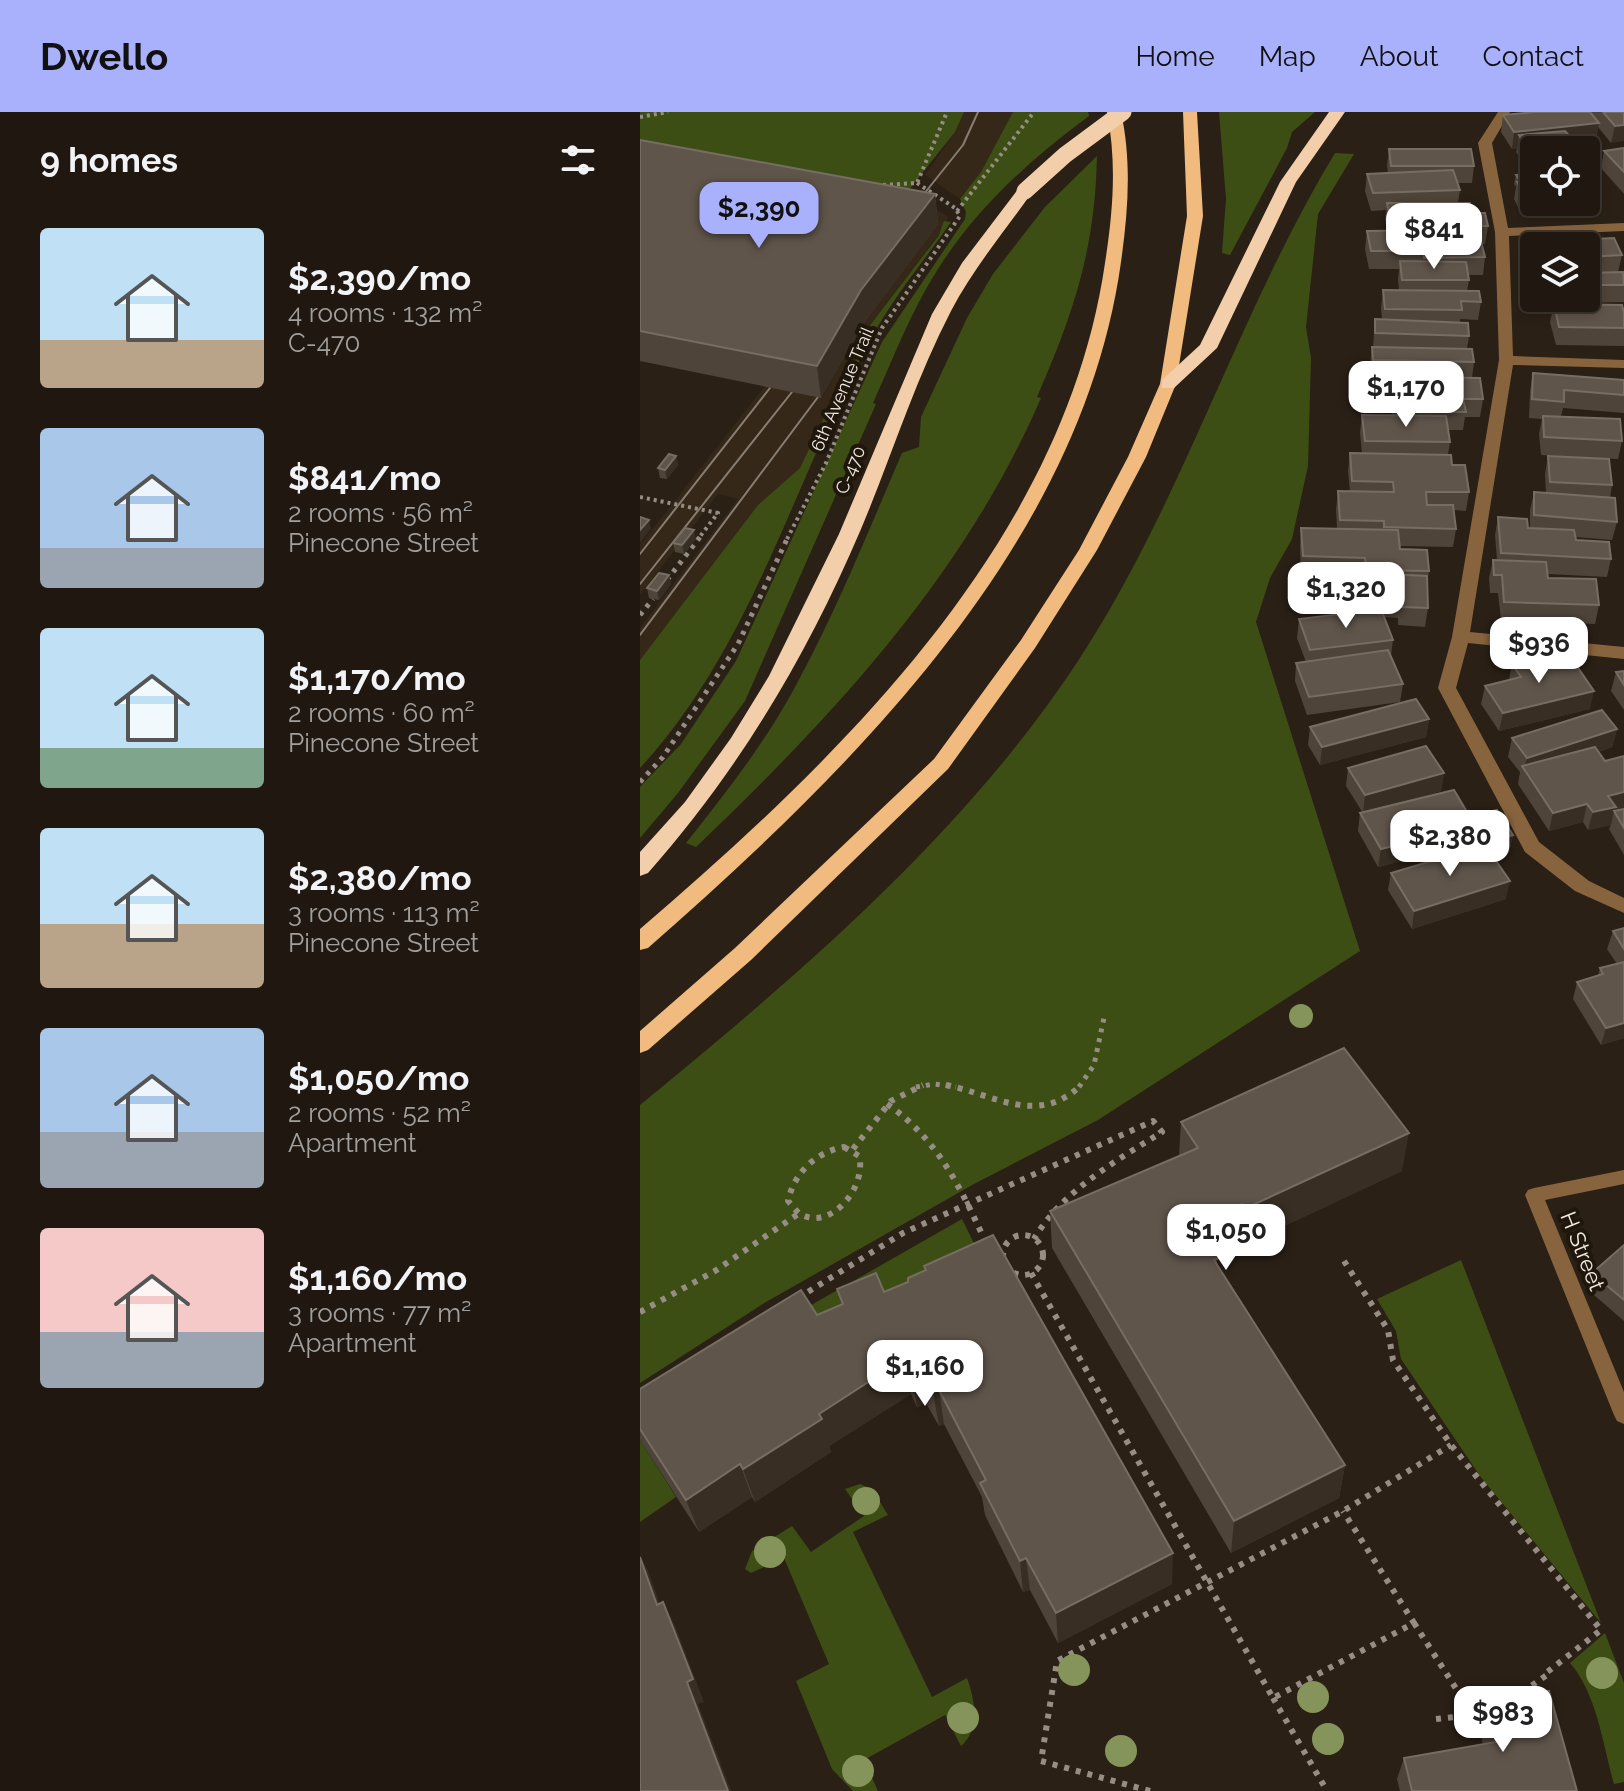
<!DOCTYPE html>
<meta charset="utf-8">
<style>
body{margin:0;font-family:Raleway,sans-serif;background:#282119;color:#f1f3f6;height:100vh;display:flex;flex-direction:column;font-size:30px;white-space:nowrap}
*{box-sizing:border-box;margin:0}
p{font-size:26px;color:#a2a09f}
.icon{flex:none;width:44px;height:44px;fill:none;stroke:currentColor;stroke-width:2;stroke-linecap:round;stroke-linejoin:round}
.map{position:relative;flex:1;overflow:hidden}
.side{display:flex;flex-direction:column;background:#201810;width:640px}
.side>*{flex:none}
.fabs{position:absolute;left:880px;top:24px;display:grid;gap:16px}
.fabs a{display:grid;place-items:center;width:80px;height:80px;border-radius:8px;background:#201810;box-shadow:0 4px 12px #0003,0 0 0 2px #3d3730;font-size:40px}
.price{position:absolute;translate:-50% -68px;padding:0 18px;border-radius:16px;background:#fff;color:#222;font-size:26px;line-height:52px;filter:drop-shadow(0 2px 4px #0008)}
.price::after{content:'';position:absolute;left:50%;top:48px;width:24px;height:18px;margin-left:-12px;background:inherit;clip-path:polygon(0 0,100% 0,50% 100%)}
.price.selected{background:#a9b0fc;color:#111}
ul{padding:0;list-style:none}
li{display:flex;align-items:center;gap:24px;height:200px;padding:0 40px}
li span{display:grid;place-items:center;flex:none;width:224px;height:160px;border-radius:8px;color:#555}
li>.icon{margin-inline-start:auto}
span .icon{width:96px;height:96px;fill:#fffc;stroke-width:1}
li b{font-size:34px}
h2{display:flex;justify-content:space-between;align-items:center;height:96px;padding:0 40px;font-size:34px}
header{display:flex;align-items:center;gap:48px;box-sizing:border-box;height:112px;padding:0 40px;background:#a9b0fc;color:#111}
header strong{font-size:38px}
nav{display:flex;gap:44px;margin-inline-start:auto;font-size:28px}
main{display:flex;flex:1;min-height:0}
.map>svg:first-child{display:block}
.built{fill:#362818}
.green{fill:#3d4e15}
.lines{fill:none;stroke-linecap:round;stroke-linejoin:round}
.path-far2{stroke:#968e85;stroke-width:4;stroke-dasharray:3 4;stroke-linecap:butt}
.path-far1{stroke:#968e85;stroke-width:5;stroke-dasharray:4 6;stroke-linecap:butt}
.path{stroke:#968e85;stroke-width:6;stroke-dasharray:5 7;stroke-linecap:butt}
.service{fill:#88643e;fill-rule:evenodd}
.minor{fill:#88643e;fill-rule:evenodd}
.trunk{fill:#f1ba7e;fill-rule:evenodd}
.motorway{fill:#f2ceaa;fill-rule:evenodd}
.tram{stroke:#867e75;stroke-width:2}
.path-bridge{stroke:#968e85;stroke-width:4;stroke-dasharray:3 4;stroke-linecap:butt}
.motorway-bridge{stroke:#f2ceaa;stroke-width:17}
.tree{fill:#85945a}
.wall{fill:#4e4439;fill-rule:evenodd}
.shaded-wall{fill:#382e23}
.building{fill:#60554b;stroke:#766d63;stroke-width:2}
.labels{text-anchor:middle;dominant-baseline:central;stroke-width:8;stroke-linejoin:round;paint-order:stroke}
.far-street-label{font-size:18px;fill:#f1eae3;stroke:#20170c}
.street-label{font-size:22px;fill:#f1eae3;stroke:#20170c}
</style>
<header>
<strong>Dwello</strong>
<nav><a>Home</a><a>Map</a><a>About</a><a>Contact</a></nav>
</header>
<main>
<section class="side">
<h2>9 homes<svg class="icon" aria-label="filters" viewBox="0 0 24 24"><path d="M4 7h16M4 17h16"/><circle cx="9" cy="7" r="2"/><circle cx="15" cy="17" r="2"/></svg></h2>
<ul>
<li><span style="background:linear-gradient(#bfe0f5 70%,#b9a48a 0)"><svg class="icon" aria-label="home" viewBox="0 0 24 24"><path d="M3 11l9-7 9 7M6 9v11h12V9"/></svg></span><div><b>$2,390/mo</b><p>4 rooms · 132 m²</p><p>C-470</p></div></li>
<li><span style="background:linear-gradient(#a9c7e8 75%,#9aa5b1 0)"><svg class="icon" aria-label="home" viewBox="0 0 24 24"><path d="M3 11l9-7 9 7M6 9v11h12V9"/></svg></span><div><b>$841/mo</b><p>2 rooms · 56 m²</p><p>Pinecone Street</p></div></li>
<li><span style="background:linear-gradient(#bfe0f5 75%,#7fa58c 0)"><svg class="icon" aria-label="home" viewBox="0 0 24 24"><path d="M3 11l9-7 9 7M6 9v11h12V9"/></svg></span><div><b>$1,170/mo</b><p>2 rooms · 60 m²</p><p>Pinecone Street</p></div></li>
<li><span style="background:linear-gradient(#bfe0f5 60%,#b9a48a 0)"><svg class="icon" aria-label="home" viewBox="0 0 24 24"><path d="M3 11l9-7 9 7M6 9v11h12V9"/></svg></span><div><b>$2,380/mo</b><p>3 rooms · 113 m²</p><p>Pinecone Street</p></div></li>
<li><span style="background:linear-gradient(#a9c7e8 65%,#9aa5b1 0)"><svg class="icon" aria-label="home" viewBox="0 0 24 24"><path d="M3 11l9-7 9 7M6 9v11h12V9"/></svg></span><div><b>$1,050/mo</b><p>2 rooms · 52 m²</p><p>Apartment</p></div></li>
<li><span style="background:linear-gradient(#f6c9c9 65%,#9aa5b1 0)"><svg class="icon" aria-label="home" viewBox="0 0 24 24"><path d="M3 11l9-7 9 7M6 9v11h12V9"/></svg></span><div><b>$1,160/mo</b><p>3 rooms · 77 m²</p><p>Apartment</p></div></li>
</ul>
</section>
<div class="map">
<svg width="984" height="1679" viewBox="0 0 984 1679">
<rect width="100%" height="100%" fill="#2a2016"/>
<g class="built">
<polygon points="324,0 373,0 341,60 320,87 285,63 315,20"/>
<polygon points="270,80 308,105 305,114 231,212 197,291 186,301 160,356 118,393 0,548 0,516 98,387 78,382 0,483 0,433 125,274 182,286 225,209"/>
</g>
<g class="green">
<polygon points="0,0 324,0 315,20 268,79 0,58"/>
<path d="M 373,0 L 448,0 L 449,4 C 391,47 337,95 298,157 C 271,199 253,247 233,291 L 236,292 L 105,589 L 38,681 L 0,726 L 0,675 L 41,632 L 96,549 L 242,230 L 325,107 L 326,100 L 320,87 L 341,60 Z"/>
<polygon points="579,0 675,0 652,20 647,36 590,143 582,141 586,87"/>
<path d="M 695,41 L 714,42 L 678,102 L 666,215 L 671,246 L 668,354 L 652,427 L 630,466 L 616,510 L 720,839 L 458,1008 L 334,1072 L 126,1190 L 0,1271 L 0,993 C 166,857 342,707 455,522 C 549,369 602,195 695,41 Z"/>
<path d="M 457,44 C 455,138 434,200 397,285 L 401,286 C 324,464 194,603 56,735 L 46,731 C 85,682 125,631 155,575 C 196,500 228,420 262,341 L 279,335 L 281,305 L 327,206 L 353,162 L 405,95 Z"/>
<path d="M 304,109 L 311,110 C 285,148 254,184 232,225 C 153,369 114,532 0,656 L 0,548 L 118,393 L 160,356 L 186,301 L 197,291 L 231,212 L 299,123 Z"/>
<polygon points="322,1107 349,1162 206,1213 159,1200"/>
<polygon points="821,1148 961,1511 840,1364 761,1247 756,1219 737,1187"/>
<polygon points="0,1328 36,1385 0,1410"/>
<path d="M 220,1372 L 232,1377 L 248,1403 L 213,1420 L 292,1585 L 327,1566 C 335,1589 341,1616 321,1634 L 305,1603 L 224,1648 L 238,1679 L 213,1679 L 192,1657 L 156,1569 L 189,1552 L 144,1446 L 111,1461 L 105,1457 L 112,1439 L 152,1414 L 171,1440 L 224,1404 L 205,1377 Z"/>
<path d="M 965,1521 L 984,1571 L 984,1670 L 974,1672 C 963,1633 957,1582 930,1551 Z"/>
</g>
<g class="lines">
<g class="path-far2">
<polyline points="0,5 28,0"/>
<polyline points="243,73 277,71 307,0"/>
<polyline points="317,99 394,0"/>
<polyline points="0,385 78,401 58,427"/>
<polyline points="147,427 186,351 242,216 320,104 315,96"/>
</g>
<g class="path-far1">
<polyline points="27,468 60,425"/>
<polyline points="0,503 13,487"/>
<polyline points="0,670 23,645 98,532 148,425"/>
<polyline points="276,975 294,972 316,975"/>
<polyline points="439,975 454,953 465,901"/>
</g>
<g class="path">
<path d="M 306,973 C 353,982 398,1015 441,973"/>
<path d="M 247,992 C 299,1028 321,1077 347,1133"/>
<path d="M 204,1035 L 219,1044 C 227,1072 194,1118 162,1103 C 157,1101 152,1093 148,1089 C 154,1061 176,1040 204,1035 Z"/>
<polyline points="213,1037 251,989 283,973"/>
<circle cx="383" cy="1143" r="20"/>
<polyline points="704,1149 748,1218 753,1248 811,1333 961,1518 906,1561"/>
<polyline points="391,1161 633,1586 774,1511 703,1399"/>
<path d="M 158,1186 L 263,1121 L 513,1009 L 522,1020 C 476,1049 422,1079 394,1127"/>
<polyline points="0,1200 75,1159 158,1102"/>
<polyline points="774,1511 833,1603 846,1601"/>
<polyline points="633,1586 687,1679"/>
<polyline points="872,1587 907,1563"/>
<polyline points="796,1607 833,1603"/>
<polyline points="510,1679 401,1649 417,1549 703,1399 811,1333"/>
</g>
<polygon class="service" points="984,1058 984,1072 905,1088 984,1280 984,1312 977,1309 974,1303 885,1083 888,1078 894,1076"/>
<polygon class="minor" points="858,0 870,0 852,31 868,116 984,111 984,119 869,124 873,244 984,248 984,256 873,253 830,520 984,535 984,547 828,531 816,576 899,730 949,769 984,786 984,801 935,779 885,740 798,576 812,525 859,248 855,120 838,31"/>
<g class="trunk">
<path d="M 467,0 L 481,0 C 492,50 488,100 481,150 C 442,432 212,657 8,836 L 0,838 L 0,817 C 203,643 425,428 465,151 C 473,100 477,51 467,0 Z"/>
<polygon points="543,0 557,0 563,104 536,272 506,345 457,438 395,536 308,657 111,848 8,938 0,941 0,919 95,836 294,647 381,528 439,438 488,345 520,272 547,104"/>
</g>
<g class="motorway">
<polygon points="689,0 705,0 656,70 577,236 534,276 522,276 522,268 560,233 640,70"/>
<path d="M 385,74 L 393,79 C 365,119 334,155 311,199 C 275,268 251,346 221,417 C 167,544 99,658 8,761 L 0,764 L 0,740 L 45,690 L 91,626 L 129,564 L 199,422 L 292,202 L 322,151 L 379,76 Z"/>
</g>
<g class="tram">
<polyline points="272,97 323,33 338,0"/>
<polyline points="0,442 130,276"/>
<polyline points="0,472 152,280"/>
<polyline points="0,523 178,285"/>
</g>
<polyline class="path-bridge" points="277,71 315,96"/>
<polyline class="motorway-bridge" points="385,79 425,43 483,0"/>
</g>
<g class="tree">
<circle cx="661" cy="904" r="12"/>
<circle cx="226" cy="1389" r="14"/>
<circle cx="130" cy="1440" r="16"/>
<circle cx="434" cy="1558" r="16"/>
<circle cx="962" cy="1561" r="16"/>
<circle cx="673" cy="1585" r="16"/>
<circle cx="323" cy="1606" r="16"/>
<circle cx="688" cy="1627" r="16"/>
<circle cx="481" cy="1639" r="16"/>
<circle cx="218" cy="1659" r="16"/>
</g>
<g class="wall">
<polygon points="895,0 984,0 971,31 958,15 956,27 960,33 957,50 946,51 946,38 894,38 894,56 887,57 876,40 877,37 872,37 861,20 863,3"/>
<polygon points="0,28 295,82 298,112 225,209 181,286 0,249"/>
<polygon points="984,36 984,82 961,56 964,39"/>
<polygon points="749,37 834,54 832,71 817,71 820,78 818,91 832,101 848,114 845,132 842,132 845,145 843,163 828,163 829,168 827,179 841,190 838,208 820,207 820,210 829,224 827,237 834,250 832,266 843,287 840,305 825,305 823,318 808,318 810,330 808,343 812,353 829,380 826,399 814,398 816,417 813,435 760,434 760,437 789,459 787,471 788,496 785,515 758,513 758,506 744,505 753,528 751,544 763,572 760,590 667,603 655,569 656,551 666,550 657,526 659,507 697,503 688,502 688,492 665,491 666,463 661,463 660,434 661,416 697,416 696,397 698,379 710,379 708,359 710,341 722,341 720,321 722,303 752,304 749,283 751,266 731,266 730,253 732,235 733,235 735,207 742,207 741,196 743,178 759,178 758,167 759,157 729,157 725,137 727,119 747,119 745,108 746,98 731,99 725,79 727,62 748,61 747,54"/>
<polygon points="894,61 894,90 946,90 946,64 948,67 946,73 954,83 951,100 883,105 874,87 876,75 874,72 876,63"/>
<path d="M 923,121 L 953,127 L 982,143 L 978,160 L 984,163 L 984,190 L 892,192 L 888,179 L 890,165 L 883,146 L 886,129 L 921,127 ZM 894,134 L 946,134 L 946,186 L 894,186 Z"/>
<polygon points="914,192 984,201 984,234 916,233 910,210"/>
<polygon points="893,261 984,268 984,301 923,296 921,304 982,329 978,347 901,343 899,322 902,307 889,306 890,279"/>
<polygon points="36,344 38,353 27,367 20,366 18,356"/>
<polygon points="908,344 972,373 970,386 977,410 972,428 935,425 936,428 971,447 967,465 908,462 908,466 959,493 955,512 861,508 858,481 850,481 849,466 853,448 857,448 855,423 858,405 890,416 890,398 894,380 906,381 905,362"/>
<polygon points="56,427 44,442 35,440 33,431"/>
<polygon points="29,463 31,472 19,488 9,486 7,476"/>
<polygon points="872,552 950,597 859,619 841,592 845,574 869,568"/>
<polygon points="984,559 984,598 971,579 976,560"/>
<polygon points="789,607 786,625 680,653 668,633 670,615"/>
<polygon points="977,617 972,635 958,640 965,649 984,644 984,697 974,699 984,697 984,743 969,717 971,713 948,718 943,710 909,719 878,672 880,660 868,645 872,626"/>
<polygon points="708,656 804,661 801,679 739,697 830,705 873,723 869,741 854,745 866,787 772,817 748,778 751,761 820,740 817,735 738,755 718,719 720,701 723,701 706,674"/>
<polygon points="984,816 984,926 961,933 933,887 937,870 958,864 960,856 977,852 967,837 973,819"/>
<polygon points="541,1010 762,1059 603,1133 599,1129 575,1140 578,1155 705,1353 699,1386 591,1441 412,1136 410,1099 539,1044"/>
<polygon points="984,1133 984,1209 947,1177 952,1161"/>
<polygon points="284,1154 532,1472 418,1531 390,1478 383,1480 345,1403 342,1385 304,1312 299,1314 286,1291 277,1295 271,1282 189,1334 191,1340 115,1390 112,1385 59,1420 0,1328 0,1277 201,1193 197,1177 244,1180 268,1170 285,1159"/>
<polygon points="847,1589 937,1679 760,1679 757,1667 764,1646 843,1633 838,1611"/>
</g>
<g class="shaded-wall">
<polygon points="959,11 955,28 879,23 877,37 872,37 874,20"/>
<polygon points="984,13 984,29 971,31 975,14"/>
<polygon points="295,82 298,112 225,209 181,286 177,254 221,178"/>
<polygon points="36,344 38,353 27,367 25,358"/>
<polygon points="9,408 11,417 0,431 0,418"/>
<polygon points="54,418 56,427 44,442 42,433"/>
<polygon points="29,463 31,472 19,488 17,479"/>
<polygon points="954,579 950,597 859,619 863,601"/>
<polygon points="789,607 786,625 680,653 682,635"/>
<polygon points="977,617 972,635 887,662 884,658 887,646"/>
<polygon points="804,661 801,679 723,701 725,683"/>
<polygon points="984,680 984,697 974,699 971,713 948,718 953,700 968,684"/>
<polygon points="947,692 943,710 909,719 913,701"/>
<polygon points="820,717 817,735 738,755 741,737"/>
<polygon points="873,723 869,741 827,752 830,734"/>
<polygon points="870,769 866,787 772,817 774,799"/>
<polygon points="984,911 984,926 961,933 966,916"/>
<polygon points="769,1021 762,1059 603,1133 606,1096"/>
<polygon points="602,1092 599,1129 574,1140 564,1124 567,1107"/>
<polygon points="264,1247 271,1282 189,1334 191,1340 115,1390 103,1357 179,1302"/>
<polygon points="280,1256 286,1291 277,1295 271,1260"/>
<polygon points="299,1278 304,1312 299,1314 293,1280"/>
<polygon points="100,1352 112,1385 59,1420 46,1388"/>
<polygon points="705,1353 699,1386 591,1441 594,1409"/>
<polygon points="533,1441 532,1472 418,1531 416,1501"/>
<polygon points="0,1443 8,1459 29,1517 17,1493"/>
<polygon points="386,1446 390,1478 383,1480 380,1449"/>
<polygon points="23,1490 35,1514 64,1590 58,1592 91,1679 88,1679 47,1570"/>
</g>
<g class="building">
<polygon points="895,0 950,0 959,11 874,20 863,3"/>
<polygon points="963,0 984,0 984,13 975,14"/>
<polygon points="925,19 930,25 953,23 960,33 908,38 894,38 894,39 890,40 879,23"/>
<polygon points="0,28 295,82 221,178 177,254 0,219"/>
<polygon points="984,36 984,60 964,39"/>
<polygon points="749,37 831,37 834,54 751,54"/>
<polygon points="813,58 820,78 733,81 727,62"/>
<polygon points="894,61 894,69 880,69 876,63"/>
<polygon points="894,69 894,87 886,87 877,70"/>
<polygon points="946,73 949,73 954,83 946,83"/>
<polygon points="747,91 830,91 832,101 845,101 848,114 815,114 814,108 750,108"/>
<polygon points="815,118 818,129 841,129 845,145 784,146 783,139 731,139 727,119"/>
<polygon points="950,120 953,127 974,126 982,143 946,145 946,134 894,134 893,148 886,129 926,127 923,121"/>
<polygon points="760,149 826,150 829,168 762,168"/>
<polygon points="983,160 984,173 946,173 946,161"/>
<polygon points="743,178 839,179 841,190 821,189 822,198 745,197"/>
<polygon points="914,192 982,193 984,201 984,216 919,215"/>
<polygon points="735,207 828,211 829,224 735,221"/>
<polygon points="732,235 832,237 834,250 733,248"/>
<polygon points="893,261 984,268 984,283 924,278 924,290 892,287"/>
<polygon points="752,265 840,266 843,287 823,287 826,300 790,300 788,287 754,286"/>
<polygon points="722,303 806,304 810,330 725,329"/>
<polygon points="903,304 980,307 982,329 904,325"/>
<polygon points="710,341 811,343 812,353 825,353 829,380 786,380 787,393 813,393 816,417 744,415 744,409 700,408 698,379 754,380 753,370 712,369"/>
<polygon points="29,342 36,344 25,358 18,356"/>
<polygon points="908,344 969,347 972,373 910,370"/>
<polygon points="894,380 975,386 977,410 894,403"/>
<polygon points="0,405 9,408 0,418"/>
<polygon points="858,405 887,407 888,416 934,418 936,428 969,430 971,447 861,441"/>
<polygon points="45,416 54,418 42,433 33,431"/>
<polygon points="661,416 758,418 760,437 787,438 789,459 726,458 725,446 663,444"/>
<polygon points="853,448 906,450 908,466 956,467 959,493 864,490 862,463 854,463"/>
<polygon points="667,458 787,464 788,496 761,495 761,488 690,484 690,474 666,472"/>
<polygon points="19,461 29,463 17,479 7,476"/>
<polygon points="741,497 753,528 670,538 659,507"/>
<polygon points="748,538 763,572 669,585 656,551"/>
<polygon points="909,544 917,554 934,550 954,579 863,601 845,574 881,565 872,552"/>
<polygon points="984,559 984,573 976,560"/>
<polygon points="776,587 789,607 682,635 670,615"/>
<polygon points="962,598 977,617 887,646 872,626"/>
<polygon points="786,634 804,661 725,683 708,656"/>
<polygon points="955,635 965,649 984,644 984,680 968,684 976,695 953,700 947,692 913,701 882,654"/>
<polygon points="814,678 830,705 857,698 873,723 830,734 820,717 741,737 720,701"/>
<polygon points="984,697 984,716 974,699"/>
<polygon points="845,733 870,769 774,799 751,761"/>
<polygon points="984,816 984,837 973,819"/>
<polygon points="984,850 984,911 966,916 937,870 963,862 960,856"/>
<polygon points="704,936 769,1021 606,1096 602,1092 567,1107 575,1120 564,1124 579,1146 574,1148 705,1353 594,1409 410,1099 558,1036 541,1010"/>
<polygon points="353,1123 533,1441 416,1501 386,1446 380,1449 340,1371 346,1368 299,1278 293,1280 280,1256 271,1260 264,1247 179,1302 182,1307 103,1357 100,1352 46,1388 0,1317 0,1277 161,1178 177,1203 203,1192 197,1177 236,1161 244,1180 268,1170 268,1166 286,1158 284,1154"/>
<polygon points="984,1133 984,1188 952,1161"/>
<polygon points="0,1445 17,1493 23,1490 53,1567 47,1570 88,1679 0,1679"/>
<polygon points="909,1579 937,1679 772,1679 764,1646 856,1630 847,1589"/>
</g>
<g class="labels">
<g class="far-street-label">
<text transform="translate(202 277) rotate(-67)">6th Avenue Trail</text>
<text transform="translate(210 358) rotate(-67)">C-470</text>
</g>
<g class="street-label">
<text transform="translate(943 1139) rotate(68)">H Street</text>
</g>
</g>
</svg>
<div class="fabs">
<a><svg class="icon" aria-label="locate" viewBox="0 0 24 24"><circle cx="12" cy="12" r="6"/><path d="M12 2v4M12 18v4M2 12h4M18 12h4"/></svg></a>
<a><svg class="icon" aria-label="layers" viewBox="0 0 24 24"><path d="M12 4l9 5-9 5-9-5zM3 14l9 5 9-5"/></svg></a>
</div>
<b class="price selected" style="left:119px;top:138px">$2,390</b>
<b class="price" style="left:794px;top:159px">$841</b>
<b class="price" style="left:766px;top:317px">$1,170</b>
<b class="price" style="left:706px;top:518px">$1,320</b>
<b class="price" style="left:899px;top:573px">$936</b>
<b class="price" style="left:810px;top:766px">$2,380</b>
<b class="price" style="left:586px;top:1160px">$1,050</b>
<b class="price" style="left:285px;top:1296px">$1,160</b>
<b class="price" style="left:863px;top:1642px">$983</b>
</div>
</main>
